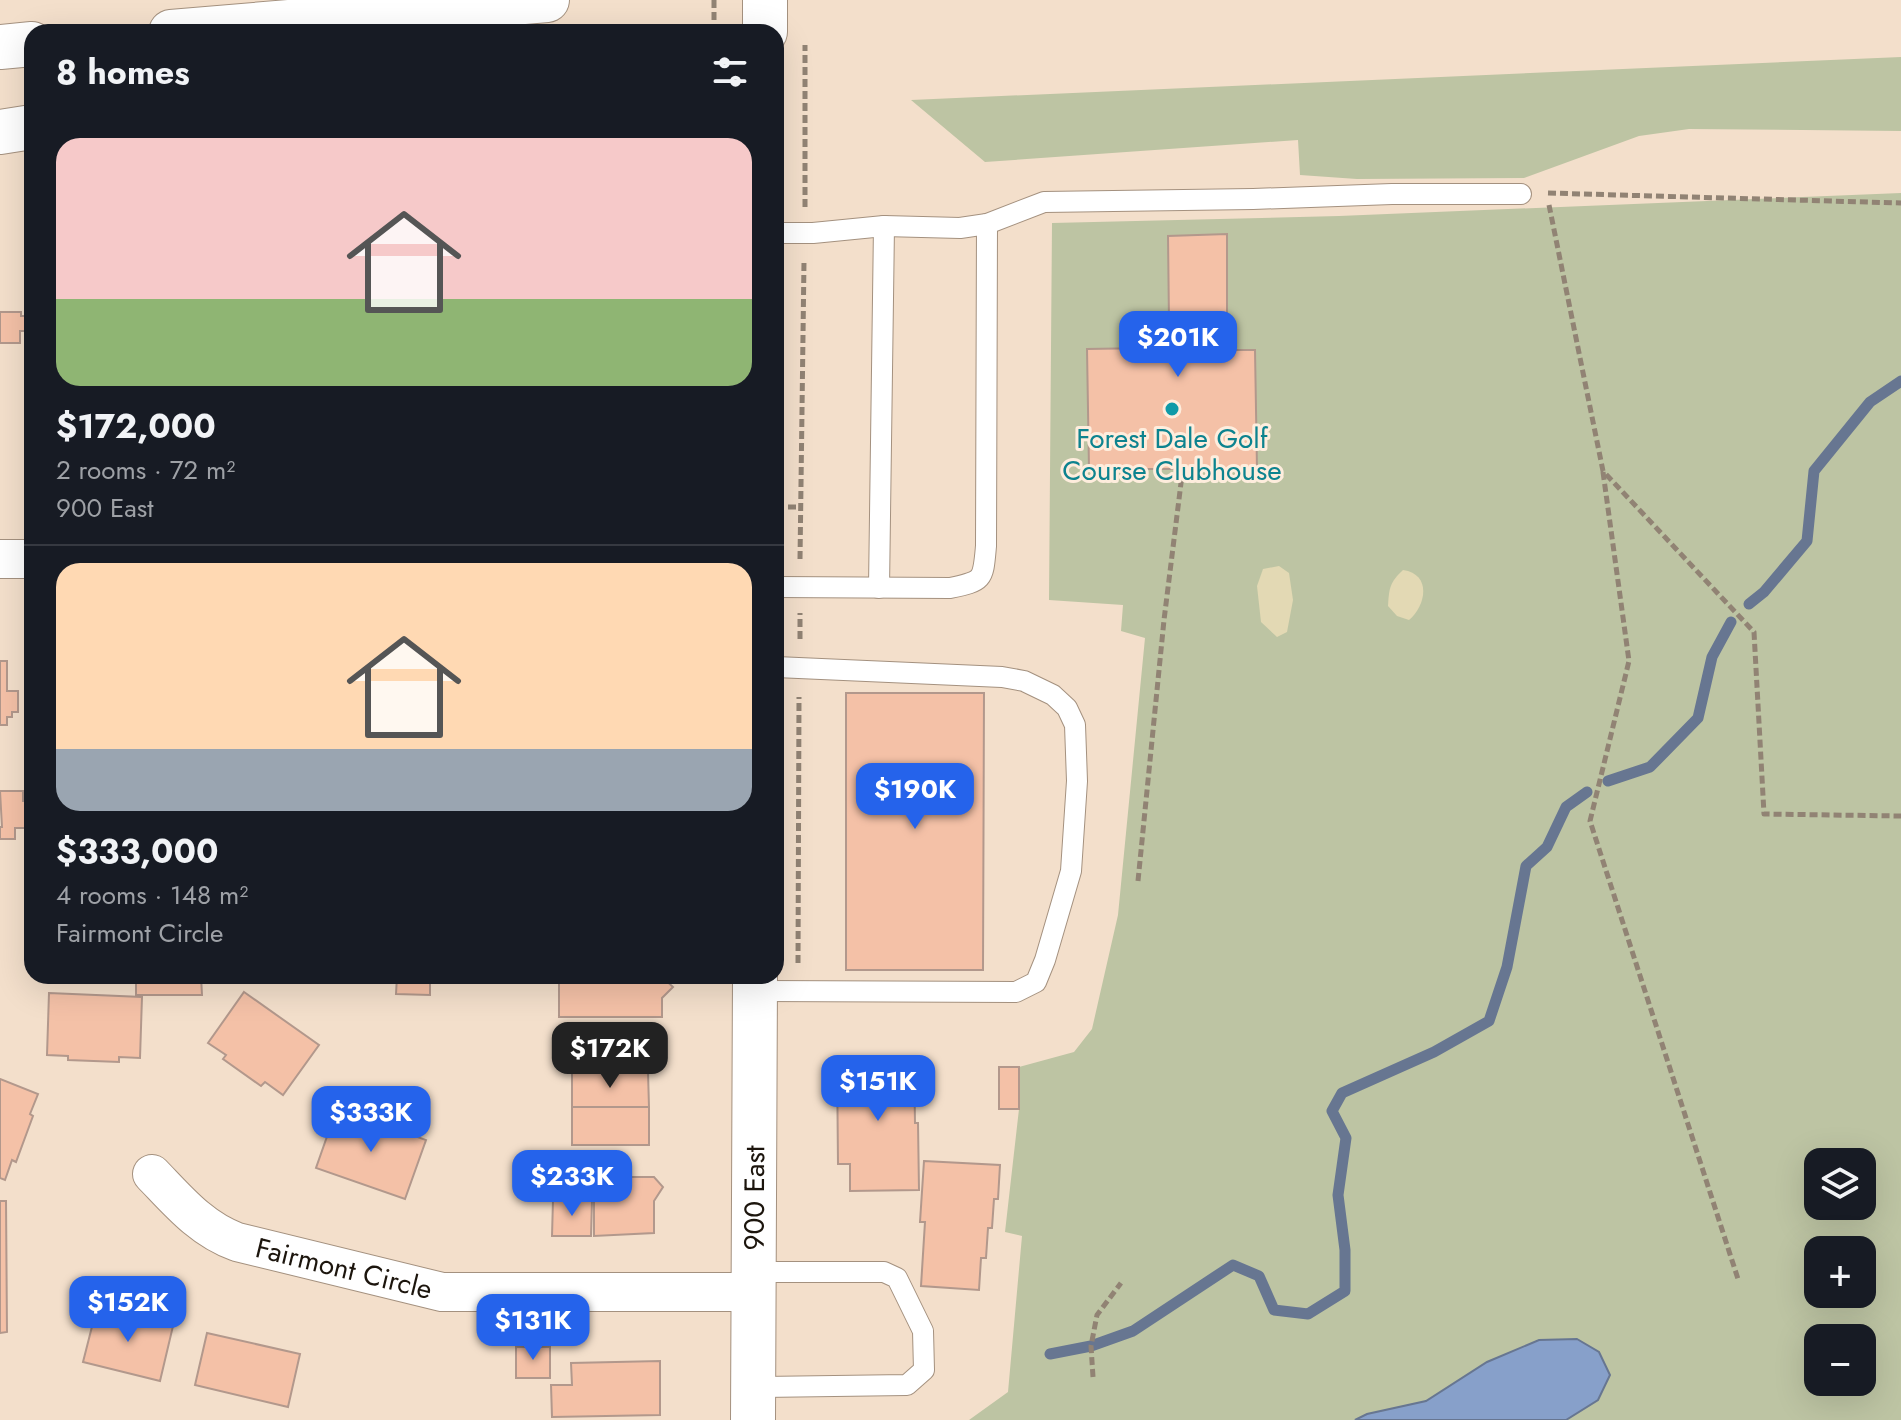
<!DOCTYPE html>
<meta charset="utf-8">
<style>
body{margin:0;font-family:Jost,sans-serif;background:#242831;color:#f1f3f6;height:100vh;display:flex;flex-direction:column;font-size:30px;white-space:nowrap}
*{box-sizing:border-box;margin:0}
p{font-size:26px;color:#9ea1a6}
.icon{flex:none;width:44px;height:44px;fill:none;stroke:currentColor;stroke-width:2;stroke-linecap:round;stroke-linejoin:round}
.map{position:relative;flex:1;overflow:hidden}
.sheet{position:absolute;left:24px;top:24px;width:760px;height:960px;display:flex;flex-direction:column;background:#171b24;border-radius:24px;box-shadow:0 8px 32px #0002}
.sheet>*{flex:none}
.buttons{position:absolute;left:1804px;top:1148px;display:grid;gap:16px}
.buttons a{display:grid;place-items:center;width:72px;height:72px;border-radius:16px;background:#171b24;box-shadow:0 8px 32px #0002;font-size:40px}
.price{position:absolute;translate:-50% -68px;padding:0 18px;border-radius:16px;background:#2563eb;color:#fff;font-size:26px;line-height:52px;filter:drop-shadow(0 2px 4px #0008)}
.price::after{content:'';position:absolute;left:50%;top:48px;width:24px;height:18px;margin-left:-12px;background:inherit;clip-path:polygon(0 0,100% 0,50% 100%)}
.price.current{background:#222;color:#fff}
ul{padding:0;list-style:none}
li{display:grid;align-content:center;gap:16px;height:424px;padding:0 32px}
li+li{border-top:2px solid #363941}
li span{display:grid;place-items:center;height:248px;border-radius:24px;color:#555}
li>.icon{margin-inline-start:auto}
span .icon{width:144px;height:144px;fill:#fffc;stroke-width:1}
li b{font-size:34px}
h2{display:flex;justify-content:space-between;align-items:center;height:96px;padding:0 32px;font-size:34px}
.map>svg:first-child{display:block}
.green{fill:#bdc4a3;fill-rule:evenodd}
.sand{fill:#e3d9b4}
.water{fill:#87a0ca;stroke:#677691;stroke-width:2}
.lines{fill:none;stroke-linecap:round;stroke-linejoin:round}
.stream{stroke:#677691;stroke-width:11}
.building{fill:#f4c1a7;stroke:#b2988c;stroke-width:2}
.lane-casing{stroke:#a4917f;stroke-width:22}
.street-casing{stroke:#a4917f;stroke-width:40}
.secondary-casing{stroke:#a4917f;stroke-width:46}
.highway-casing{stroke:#a4917f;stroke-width:46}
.path{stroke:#918374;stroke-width:5;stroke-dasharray:8 4;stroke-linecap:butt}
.lane{stroke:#fff;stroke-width:20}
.street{stroke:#fff;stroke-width:38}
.secondary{stroke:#fff;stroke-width:44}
.highway{stroke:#fff;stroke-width:44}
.culture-dot{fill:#0f9aa8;stroke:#feeddd;stroke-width:3}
.labels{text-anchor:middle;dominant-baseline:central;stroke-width:6;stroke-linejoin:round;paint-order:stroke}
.culture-label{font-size:28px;fill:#0d838f;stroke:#feeddd}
.street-label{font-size:28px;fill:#1c150d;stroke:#feeddd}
</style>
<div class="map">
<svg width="1901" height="1420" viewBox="0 0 1901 1420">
<rect width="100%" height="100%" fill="#f3dfcb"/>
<g class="green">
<polygon points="1901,57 1901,131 1689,129 1639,136 1524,178 1357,179 1300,175 1298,140 985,162 911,100"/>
<path d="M 1901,193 L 1901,1420 L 969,1420 L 1008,1392 L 1022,1236 L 1005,1232 L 1019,1109 L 1019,1067 L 1074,1052 L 1092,1029 L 1118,915 L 1145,638 L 1121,631 L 1123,605 L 1049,600 L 1052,223 L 1339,216 ZM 1818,1162 L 1862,1162 L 1862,1206 L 1818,1206 ZM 1818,1250 L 1862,1250 L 1862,1294 L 1818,1294 ZM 1818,1338 L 1862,1338 L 1862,1382 L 1818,1382 Z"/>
</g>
<g class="sand">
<polygon points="1279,566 1289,573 1293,600 1287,632 1277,637 1261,622 1257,586 1263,569"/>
<path d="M 1403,570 C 1432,574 1426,606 1409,620 L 1397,616 L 1388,606 C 1389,588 1390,582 1403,570 Z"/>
</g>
<polygon class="water" points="1577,1339 1599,1352 1610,1375 1598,1400 1566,1420 1355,1420 1367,1414 1426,1401 1487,1362 1539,1340"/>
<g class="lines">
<g class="stream">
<polyline points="1749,604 1764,592 1807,541 1814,471 1870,402 1901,381"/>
<polyline points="1608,781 1650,767 1698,718 1712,657 1731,622"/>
<polyline points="1050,1354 1091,1346 1133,1331 1233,1265 1259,1276 1274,1310 1308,1314 1345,1291 1345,1250 1338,1195 1346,1138 1332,1111 1342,1093 1434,1052 1489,1021 1507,967 1526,866 1547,847 1566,807 1587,792"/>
</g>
</g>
<g class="building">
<polygon points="1227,234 1227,350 1255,350 1257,469 1089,469 1087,349 1147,348 1147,322 1169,322 1168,236"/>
<polygon points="0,312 21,312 21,316 31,316 31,331 20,331 20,343 0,343"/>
<polygon points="0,661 7,661 7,691 18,691 18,712 12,712 12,717 7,717 7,725 0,725"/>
<polygon points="846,693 984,693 983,970 846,970"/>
<polygon points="0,791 23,791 23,801 27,801 27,828 15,828 15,839 0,839 0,827 2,827"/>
<polygon points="136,976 201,976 202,995 136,995"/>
<polygon points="397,976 430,976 430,995 396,994"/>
<polygon points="559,976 661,976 673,987 662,998 662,1017 559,1017"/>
<polygon points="244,992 319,1045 283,1095 265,1082 261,1086 223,1059 226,1055 208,1043"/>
<polygon points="49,993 142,997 140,1058 119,1057 119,1062 68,1060 68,1056 47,1055"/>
<polygon points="573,1041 648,1042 648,1072 572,1072"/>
<polygon points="837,1057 914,1057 915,1123 918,1123 919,1190 850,1191 850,1164 838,1164"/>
<rect x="999" y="1067" width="20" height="42"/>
<polygon points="572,1072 648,1072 649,1107 572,1107"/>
<polygon points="0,1079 38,1094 30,1114 33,1116 16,1162 12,1160 5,1180 0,1178"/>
<rect x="572" y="1107" width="77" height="38"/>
<polygon points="337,1108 426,1140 405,1199 316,1168"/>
<polygon points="924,1161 1000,1165 998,1199 994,1199 992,1228 988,1228 986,1258 981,1258 979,1290 921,1286 925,1222 920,1222"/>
<polygon points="594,1177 654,1177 663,1187 654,1201 654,1233 594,1236"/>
<polygon points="553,1200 592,1201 591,1236 552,1236"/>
<polygon points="0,1201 6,1201 7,1332 0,1333"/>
<polygon points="97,1307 173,1326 160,1381 83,1362"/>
<polygon points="207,1333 300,1354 288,1407 195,1385"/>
<rect x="516" y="1347" width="34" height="31"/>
<polygon points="660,1361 660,1415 552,1417 551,1385 572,1385 571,1363"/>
</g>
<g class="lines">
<g class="lane-casing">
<g id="lane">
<polyline points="776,233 813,233 884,226 960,228 987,224 1044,202 1253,199 1392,194 1521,194"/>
<path d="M 776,587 L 950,588 C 984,581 983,580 986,546 L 987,224"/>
<polyline points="879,588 884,226"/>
<polyline points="754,991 1016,992 1036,982 1045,960 1071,871 1077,781 1075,725 1067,708 1053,695 1024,681 1002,677 776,667"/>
<polyline points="753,1387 907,1385 924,1370 923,1331 897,1278 884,1272 753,1272"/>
</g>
</g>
<g class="street-casing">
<g id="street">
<polyline points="0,559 32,559"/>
<path id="s1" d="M 152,1174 C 178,1201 201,1229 237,1242 L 442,1292 L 753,1292"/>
</g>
</g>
<g class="secondary-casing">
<g id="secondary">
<polyline points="765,32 765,0"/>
<path id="s2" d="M 753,1420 L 755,976"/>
</g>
</g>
<g class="highway-casing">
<g id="highway">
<polyline points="171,32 547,0"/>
<polyline points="0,47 32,44"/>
<polyline points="0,132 32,127"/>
</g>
</g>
<g class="path">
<polyline points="714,0 714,32"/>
<polyline points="1548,193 1901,203"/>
<polyline points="1549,205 1603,471 1754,632 1764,814 1901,816"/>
<polyline points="805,207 805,45"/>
<polyline points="1603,472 1629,661 1590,821 1739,1282"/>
<polyline points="776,507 801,507"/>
<polyline points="800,559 804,261"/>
<polyline points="800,639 800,613"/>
<polyline points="1138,881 1164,620 1182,475"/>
<polyline points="798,963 799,697"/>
<polyline points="1093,1377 1091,1346 1097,1315 1121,1283"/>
</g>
<use href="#lane" class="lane"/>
<use href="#street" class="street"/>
<use href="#secondary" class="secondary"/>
<use href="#highway" class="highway"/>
</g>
<circle class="culture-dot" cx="1172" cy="409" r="8"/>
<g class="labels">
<g class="culture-label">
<text x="1172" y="438">Forest Dale Golf<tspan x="1172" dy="32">Course Clubhouse</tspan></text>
</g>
<g class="street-label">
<text stroke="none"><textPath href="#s2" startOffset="222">900 East</textPath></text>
<text stroke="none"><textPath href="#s1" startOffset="220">Fairmont Circle</textPath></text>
</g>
</g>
</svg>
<div class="buttons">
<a><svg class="icon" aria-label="layers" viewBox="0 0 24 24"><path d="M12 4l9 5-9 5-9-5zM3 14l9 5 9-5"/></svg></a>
<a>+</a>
<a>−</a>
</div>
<b class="price" style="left:1178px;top:379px">$201K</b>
<b class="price" style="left:915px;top:831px">$190K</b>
<b class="price current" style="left:610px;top:1090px">$172K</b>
<b class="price" style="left:878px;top:1123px">$151K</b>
<b class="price" style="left:371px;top:1154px">$333K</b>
<b class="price" style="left:572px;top:1218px">$233K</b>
<b class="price" style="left:128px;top:1344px">$152K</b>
<b class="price" style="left:533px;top:1362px">$131K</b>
<section class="sheet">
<h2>8 homes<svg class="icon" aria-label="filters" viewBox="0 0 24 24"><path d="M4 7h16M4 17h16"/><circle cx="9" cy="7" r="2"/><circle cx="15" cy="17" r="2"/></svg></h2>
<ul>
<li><span style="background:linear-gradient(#f6c9c9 65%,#8fb573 0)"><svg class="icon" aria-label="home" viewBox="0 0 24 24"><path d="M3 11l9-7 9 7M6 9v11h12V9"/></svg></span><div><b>$172,000</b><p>2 rooms · 72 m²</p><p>900 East</p></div></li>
<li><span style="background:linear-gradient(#ffd9b3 75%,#9aa5b1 0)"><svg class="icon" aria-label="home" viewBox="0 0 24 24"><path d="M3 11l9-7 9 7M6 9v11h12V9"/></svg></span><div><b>$333,000</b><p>4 rooms · 148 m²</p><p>Fairmont Circle</p></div></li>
</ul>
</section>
</div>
